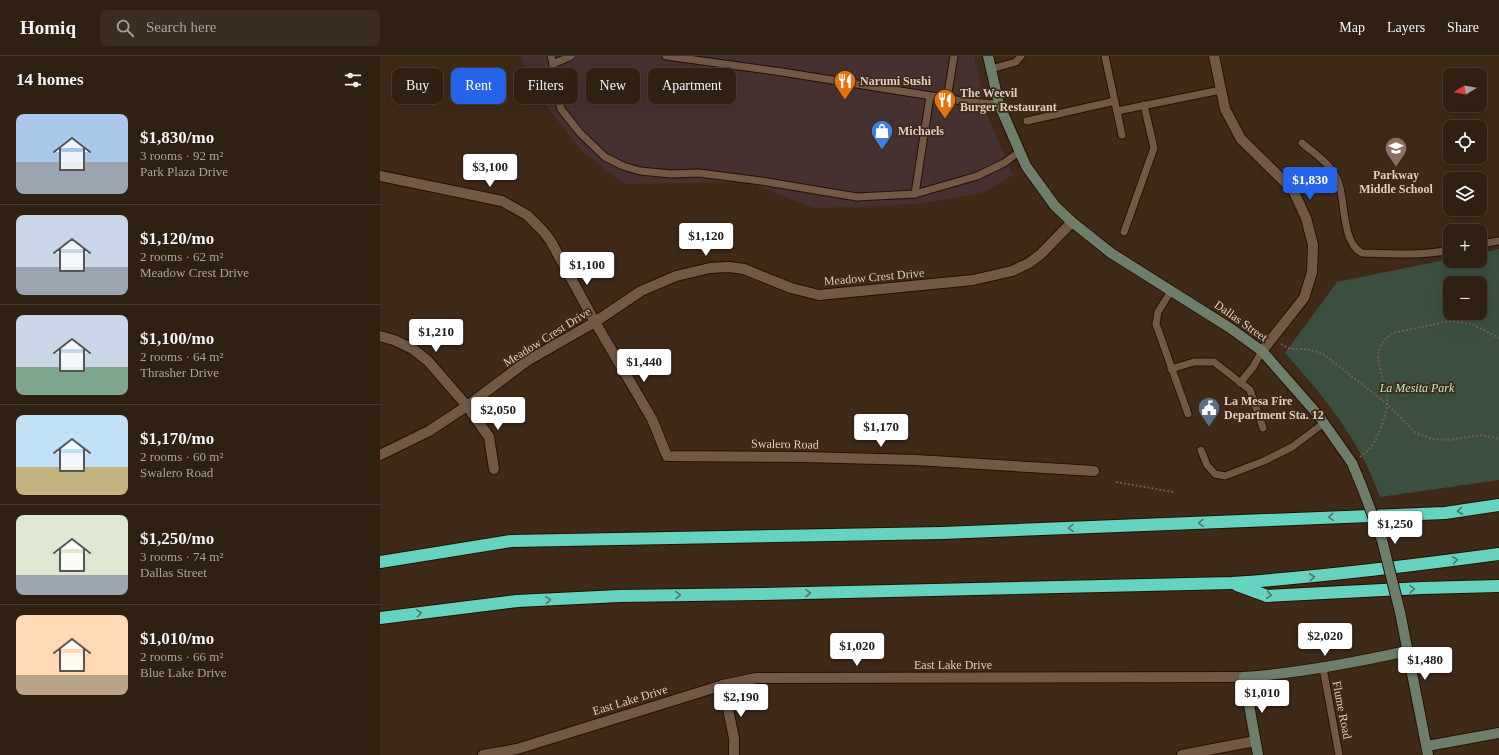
<!DOCTYPE html>
<meta charset="utf-8">
<style>
body{margin:0;font-family:"Times New Roman",serif;background:#3b2d20;color:#f1f3f6;height:100vh;display:flex;flex-direction:column;font-size:15px;white-space:nowrap}
*{box-sizing:border-box;margin:0}
p{font-size:13px;color:#a7a39f}
.icon{flex:none;width:22px;height:22px;fill:none;stroke:currentColor;stroke-width:2;stroke-linecap:round;stroke-linejoin:round}
.map{position:relative;flex:1;overflow:hidden}
.drawer{display:flex;flex-direction:column;background:#2f2012;width:380px}
.drawer>*{flex:none}
.guide{position:absolute;left:12px;top:12px;width:380px;height:36px;display:flex;gap:8px}
.needle{width:26px;rotate:259deg}
.tools{position:absolute;left:1063px;top:12px;display:grid;gap:8px}
.tools a{display:grid;place-items:center;width:44px;height:44px;border-radius:8px;background:#2f2012;box-shadow:0 4px 16px #0002,0 0 0 1px #4a3e32;font-size:20px}
.price{position:absolute;translate:-50% -34px;padding:0 9px;border-radius:4px;background:#fff;color:#222;font-size:13px;line-height:26px;filter:drop-shadow(0 1px 2px #0008)}
.price::after{content:'';position:absolute;left:50%;top:24px;width:12px;height:9px;margin-left:-6px;background:inherit;clip-path:polygon(0 0,100% 0,50% 100%)}
.price.active{background:#2563eb;color:#fff}
ul{padding:0;list-style:none}
li{display:flex;align-items:center;gap:12px;height:100px;padding:0 16px}
li+li{border-top:1px solid #4a3e32}
li span{display:grid;place-items:center;flex:none;width:112px;height:80px;border-radius:8px;color:#555}
li>.icon{margin-inline-start:auto}
span .icon{width:48px;height:48px;fill:#fffc;stroke-width:1}
li b{font-size:17px}
h2{display:flex;justify-content:space-between;align-items:center;height:48px;padding:0 16px;font-size:17px}
.pill{padding:0 14px;border-radius:8px;background:#2f2012;box-shadow:0 4px 16px #0002,0 0 0 1px #4a3e32;font-size:14px;line-height:36px}
.pill.active{background:#2563eb;color:#fff}
header{display:flex;align-items:center;gap:24px;box-sizing:border-box;height:56px;padding:0 20px;background:#2f2012;border-bottom:1px solid #4a3e32}
header strong{font-size:19px}
nav{display:flex;gap:22px;margin-inline-start:auto;font-size:14px}
.search{width:280px;height:36px;background:#3b2d20;display:flex;align-items:center;gap:10px;box-sizing:border-box;padding:0 14px;border-radius:8px;color:#a7a39f;font-size:15px}
main{display:flex;flex:1;min-height:0}
.map>svg:first-child{display:block}
.commercial{fill:#453130}
.green{fill:#3b4f3f;fill-rule:evenodd}
.lines{fill:none;stroke-linecap:round;stroke-linejoin:round}
.lane-casing{stroke:#251202;stroke-width:9}
.street-casing{stroke:#251202;stroke-width:12}
.secondary-casing{stroke:#251202;stroke-width:12}
.highway-casing{stroke:#251202;stroke-width:14}
.path{stroke:#715e4e;stroke-width:2;stroke-dasharray:2 2;stroke-linecap:butt}
.lane{stroke:#715946;stroke-width:7}
.street{stroke:#715946;stroke-width:10}
.secondary{stroke:#6e7e6b;stroke-width:10}
.highway{stroke:#66d3c1;stroke-width:12}
.secondary-bridge-casing{stroke:#251202;stroke-width:12;stroke-linecap:butt}
.secondary-bridge{stroke:#6e7e6b;stroke-width:10}
.oneway{stroke:#517664}
.labels{text-anchor:middle;dominant-baseline:central;stroke-width:3.5;stroke-linejoin:round;paint-order:stroke}
.poi-label{font-size:12px;font-weight:bold;fill:#ddcfc4;stroke:#3f2a18;text-anchor:start}
.street-label{font-size:12px;fill:#ddcfc4;stroke:#3f2a18}
.park-label{font-size:12px;font-style:italic;fill:#baeec4;stroke:#3f2a18}
</style>
<header>
<strong>Homiq</strong>
<div class="search"><svg class="icon" aria-label="search" viewBox="0 0 24 24"><circle cx="10" cy="10" r="6"/><path d="M15 15l6 6"/></svg>Search here</div>
<nav><a>Map</a><a>Layers</a><a>Share</a></nav>
</header>
<main>
<section class="drawer">
<h2>14 homes<svg class="icon" aria-label="filters" viewBox="0 0 24 24"><path d="M4 7h16M4 17h16"/><circle cx="9" cy="7" r="2"/><circle cx="15" cy="17" r="2"/></svg></h2>
<ul>
<li><span style="background:linear-gradient(#a9c7e8 60%,#9aa5b1 0)"><svg class="icon" aria-label="home" viewBox="0 0 24 24"><path d="M3 11l9-7 9 7M6 9v11h12V9"/></svg></span><div><b>$1,830/mo</b><p>3 rooms · 92 m²</p><p>Park Plaza Drive</p></div></li>
<li><span style="background:linear-gradient(#c9d6e8 65%,#9aa5b1 0)"><svg class="icon" aria-label="home" viewBox="0 0 24 24"><path d="M3 11l9-7 9 7M6 9v11h12V9"/></svg></span><div><b>$1,120/mo</b><p>2 rooms · 62 m²</p><p>Meadow Crest Drive</p></div></li>
<li><span style="background:linear-gradient(#c9d6e8 65%,#7fa58c 0)"><svg class="icon" aria-label="home" viewBox="0 0 24 24"><path d="M3 11l9-7 9 7M6 9v11h12V9"/></svg></span><div><b>$1,100/mo</b><p>2 rooms · 64 m²</p><p>Thrasher Drive</p></div></li>
<li><span style="background:linear-gradient(#bfe0f5 65%,#c2b280 0)"><svg class="icon" aria-label="home" viewBox="0 0 24 24"><path d="M3 11l9-7 9 7M6 9v11h12V9"/></svg></span><div><b>$1,170/mo</b><p>2 rooms · 60 m²</p><p>Swalero Road</p></div></li>
<li><span style="background:linear-gradient(#dfe7d0 75%,#9aa5b1 0)"><svg class="icon" aria-label="home" viewBox="0 0 24 24"><path d="M3 11l9-7 9 7M6 9v11h12V9"/></svg></span><div><b>$1,250/mo</b><p>3 rooms · 74 m²</p><p>Dallas Street</p></div></li>
<li><span style="background:linear-gradient(#ffd9b3 75%,#b9a48a 0)"><svg class="icon" aria-label="home" viewBox="0 0 24 24"><path d="M3 11l9-7 9 7M6 9v11h12V9"/></svg></span><div><b>$1,010/mo</b><p>2 rooms · 66 m²</p><p>Blue Lake Drive</p></div></li>
</ul>
</section>
<div class="map">
<svg width="1119" height="699" viewBox="0 0 1119 699">
<rect width="100%" height="100%" fill="#3f2a18"/>
<polygon class="commercial" points="141,0 594,0 607,58 633,119 604,136 546,147 474,151 434,152 367,126 245,128 201,94 149,28"/>
<path class="green" d="M 1119,193 L 1119,424 L 1000,441 C 981,386 944,340 905,297 L 957,226 L 1070,203 L 1070,205 L 1100,205 L 1100,197 ZM 1070,227 L 1100,227 L 1100,257 L 1070,257 Z"/>
<g class="lines">
<g class="lane-casing">
<g id="lane">
<polyline points="171,0 173,8 191,0"/>
<polyline points="286,0 402,16 589,46 619,48"/>
<polyline points="725,0 742,79"/>
<polyline points="173,8 172,23 181,53 200,77 225,101 243,110 260,115 291,118 319,117 381,125 477,141 535,138 597,120 624,107 639,96"/>
<polyline points="611,13 636,6 641,0"/>
<polyline points="567,43 574,0"/>
<polyline points="737,55 841,34"/>
<polyline points="647,65 735,45"/>
<path d="M 922,87 C 935,98 951,108 958,125 C 966,145 961,186 982,197 C 1011,198 1041,200 1070,194"/>
<polyline points="535,138 550,40"/>
<polyline points="744,176 774,92 764,49"/>
<polyline points="1100,188 1119,185"/>
<polyline points="791,235 778,256 776,268 808,358"/>
<polyline points="791,313 814,306 834,306 870,334 883,372"/>
<polyline points="860,327 873,311 882,295"/>
<polyline points="821,394 827,409 835,418 845,420 884,405 912,391 944,367"/>
<polyline points="943,612 959,699"/>
</g>
</g>
<g class="street-casing">
<g id="street">
<polyline points="834,0 845,53 861,83 913,134 926,162 933,189 932,216 924,242 882,295"/>
<polyline points="0,120 122,145 147,159 163,175 170,184 215,266 272,363 287,400 425,401 536,404 714,415"/>
<polyline points="0,280 14,284 33,293 48,305 87,350 109,381 114,413"/>
<polyline points="0,399 49,375 87,350 147,305 215,266 261,235 296,220 330,212 349,211 364,213 411,232 439,239 593,224 632,215 649,207 661,198 692,166"/>
<polyline points="343,629 354,682 354,699"/>
<polyline points="103,699 137,693 343,629 376,622 864,621"/>
<polyline points="802,699 875,685"/>
</g>
</g>
<g class="secondary-casing">
<g id="secondary">
<polyline points="608,0 619,48 646,110 675,150 692,166 731,197 850,272 882,295 939,360 972,407 982,431"/>
<polyline points="1020,556 1048,699"/>
<polyline points="1047,690 1119,677"/>
<path d="M 878,699 L 864,621 C 920,617 973,607 1027,595"/>
</g>
</g>
<g class="highway-casing">
<g id="highway">
<polyline points="0,506 131,485 562,477 1065,457 1119,449"/>
<polyline points="857,529 887,540 1042,532 1119,530"/>
<path d="M 0,562 L 137,545 L 239,540 L 381,538 L 852,527 C 941,521 1030,510 1119,498"/>
</g>
</g>
<g class="path">
<polyline points="901,288 910,293 926,293 942,297 1007,348 1035,376 1051,383 1069,384 1101,379 1119,383"/>
<path d="M 980,401 C 983,398 988,395 991,391 C 999,380 1009,355 1007,341 C 1005,317 985,296 1013,277 L 1070,265 L 1092,268 L 1119,282"/>
<polyline points="736,426 793,436"/>
</g>
<use href="#lane" class="lane"/>
<use href="#street" class="street"/>
<use href="#secondary" class="secondary"/>
<use href="#highway" class="highway"/>
<g class="secondary-bridge-casing">
<polyline id="secondary-bridge" points="982,431 1002,484 1020,556"/>
</g>
<use href="#secondary-bridge" class="secondary-bridge"/>
</g>
<defs><path id="oneway-chevron" d="M-2-3.5L2.5 0L-2 3.5" fill="none" stroke-width="1.6" stroke-linecap="round" stroke-linejoin="round"/></defs>
<g class="oneway">
<use href="#oneway-chevron" transform="translate(1080 455) rotate(172)"/>
<use href="#oneway-chevron" transform="translate(951 461) rotate(176)"/>
<use href="#oneway-chevron" transform="translate(821 467) rotate(178)"/>
<use href="#oneway-chevron" transform="translate(691 472) rotate(178)"/>
<use href="#oneway-chevron" transform="translate(1075 504) rotate(-8)"/>
<use href="#oneway-chevron" transform="translate(932 521) rotate(-6)"/>
<use href="#oneway-chevron" transform="translate(1032 533) rotate(-3)"/>
<use href="#oneway-chevron" transform="translate(428 537) rotate(-1)"/>
<use href="#oneway-chevron" transform="translate(298 539) rotate(-1)"/>
<use href="#oneway-chevron" transform="translate(889 539) rotate(8)"/>
<use href="#oneway-chevron" transform="translate(168 544) rotate(-3)"/>
<use href="#oneway-chevron" transform="translate(39 557) rotate(-7)"/>
</g>
<defs>
<g id="restaurant-pin" transform="scale(1.15)"><path d="M0 17L-7.5 6A9.5 9.5 0 1 1 7.5 6Z" fill="#e8710a" stroke="#3f2a18"/><path d="M-5-6h1v4h1v-4h1v4h1v-4h1v5L-1.5 .5V6h-2V.5L-5-1ZM5-6V6H3V1.5H1.5Q1.5-4 5-6Z" fill="#fff"/></g>
<g id="shop-pin" transform="scale(1.15)"><path d="M0 17L-7.5 6A9.5 9.5 0 1 1 7.5 6Z" fill="#3f7fe0" stroke="#3f2a18"/><path d="M-5-2.5h2.3a2.7 3.5 0 0 1 5.4 0H5L5.5 6h-11ZM-1.5-2.5h3a1.5 2.3 0 0 0-3 0Z" fill="#fff"/></g>
<g id="school-pin" transform="scale(1.15)"><path d="M0 17L-7.5 6A9.5 9.5 0 1 1 7.5 6Z" fill="#8d6e63" stroke="#3f2a18"/><path d="M0-5L7-2L0 1L-7-2ZM-4 1L0 2.5L4 1V4Q0 6-4 4Z" fill="#fff"/></g>
<g id="civic-pin" transform="scale(1.15)"><path d="M0 17L-7.5 6A9.5 9.5 0 1 1 7.5 6Z" fill="#5c6f8a" stroke="#3f2a18"/><path d="M-.6-6.5H3V-4.5H.6V-3L4-1V1h2V6H-6V1h2V-1L-.6-3ZM-1.2 2.5V6h2.4V2.5Z" fill="#fff"/></g>
</defs>
<g fill-rule="evenodd">
<use href="#restaurant-pin" x="465" y="25"/>
<use href="#restaurant-pin" x="565" y="44"/>
<use href="#shop-pin" x="502" y="75"/>
<use href="#school-pin" x="1016" y="92"/>
<use href="#civic-pin" x="829" y="352"/>
</g>
<g class="labels">
<g class="poi-label">
<text x="480" y="25">Narumi Sushi</text>
<text x="580" y="37">The Weevil<tspan x="580" dy="14">Burger Restaurant</tspan></text>
<text x="518" y="75">Michaels</text>
<text x="1016" y="119" text-anchor="middle">Parkway<tspan x="1016" dy="14">Middle School</tspan></text>
<text x="844" y="345">La Mesa Fire<tspan x="844" dy="14">Department Sta. 12</tspan></text>
</g>
<g class="street-label">
<text transform="translate(494 221) rotate(-5)">Meadow Crest Drive</text>
<text transform="translate(861 265) rotate(35)">Dallas Street</text>
<text transform="translate(167 281) rotate(-32)">Meadow Crest Drive</text>
<text transform="translate(405 388) rotate(1)">Swalero Road</text>
<text x="573" y="609">East Lake Drive</text>
<text transform="translate(250 644) rotate(-17)">East Lake Drive</text>
<text transform="translate(962 654) rotate(79)">Flume Road</text>
</g>
<g class="park-label">
<text x="1037" y="332">La Mesita Park</text>
</g>
</g>
</svg>
<div class="tools">
<a><svg class="needle" viewBox="-14 -14 28 28"><path d="M0-13l5 13h-10z" fill="#e53935"/><path d="M0 13l5-13h-10z" fill="#a7a39f"/></svg></a>
<a><svg class="icon" aria-label="locate" viewBox="0 0 24 24"><circle cx="12" cy="12" r="6"/><path d="M12 2v4M12 18v4M2 12h4M18 12h4"/></svg></a>
<a><svg class="icon" aria-label="layers" viewBox="0 0 24 24"><path d="M12 4l9 5-9 5-9-5zM3 14l9 5 9-5"/></svg></a>
<a>+</a>
<a>−</a>
</div>
<b class="price" style="left:110px;top:132px">$3,100</b>
<b class="price active" style="left:930px;top:145px">$1,830</b>
<b class="price" style="left:326px;top:201px">$1,120</b>
<b class="price" style="left:207px;top:230px">$1,100</b>
<b class="price" style="left:56px;top:297px">$1,210</b>
<b class="price" style="left:264px;top:327px">$1,440</b>
<b class="price" style="left:118px;top:375px">$2,050</b>
<b class="price" style="left:501px;top:392px">$1,170</b>
<b class="price" style="left:1015px;top:489px">$1,250</b>
<b class="price" style="left:945px;top:601px">$2,020</b>
<b class="price" style="left:477px;top:611px">$1,020</b>
<b class="price" style="left:1045px;top:625px">$1,480</b>
<b class="price" style="left:882px;top:658px">$1,010</b>
<b class="price" style="left:361px;top:662px">$2,190</b>
<div class="guide">
<a class="pill">Buy</a>
<a class="pill active">Rent</a>
<a class="pill">Filters</a>
<a class="pill">New</a>
<a class="pill">Apartment</a>
</div>
</div>
</main>
